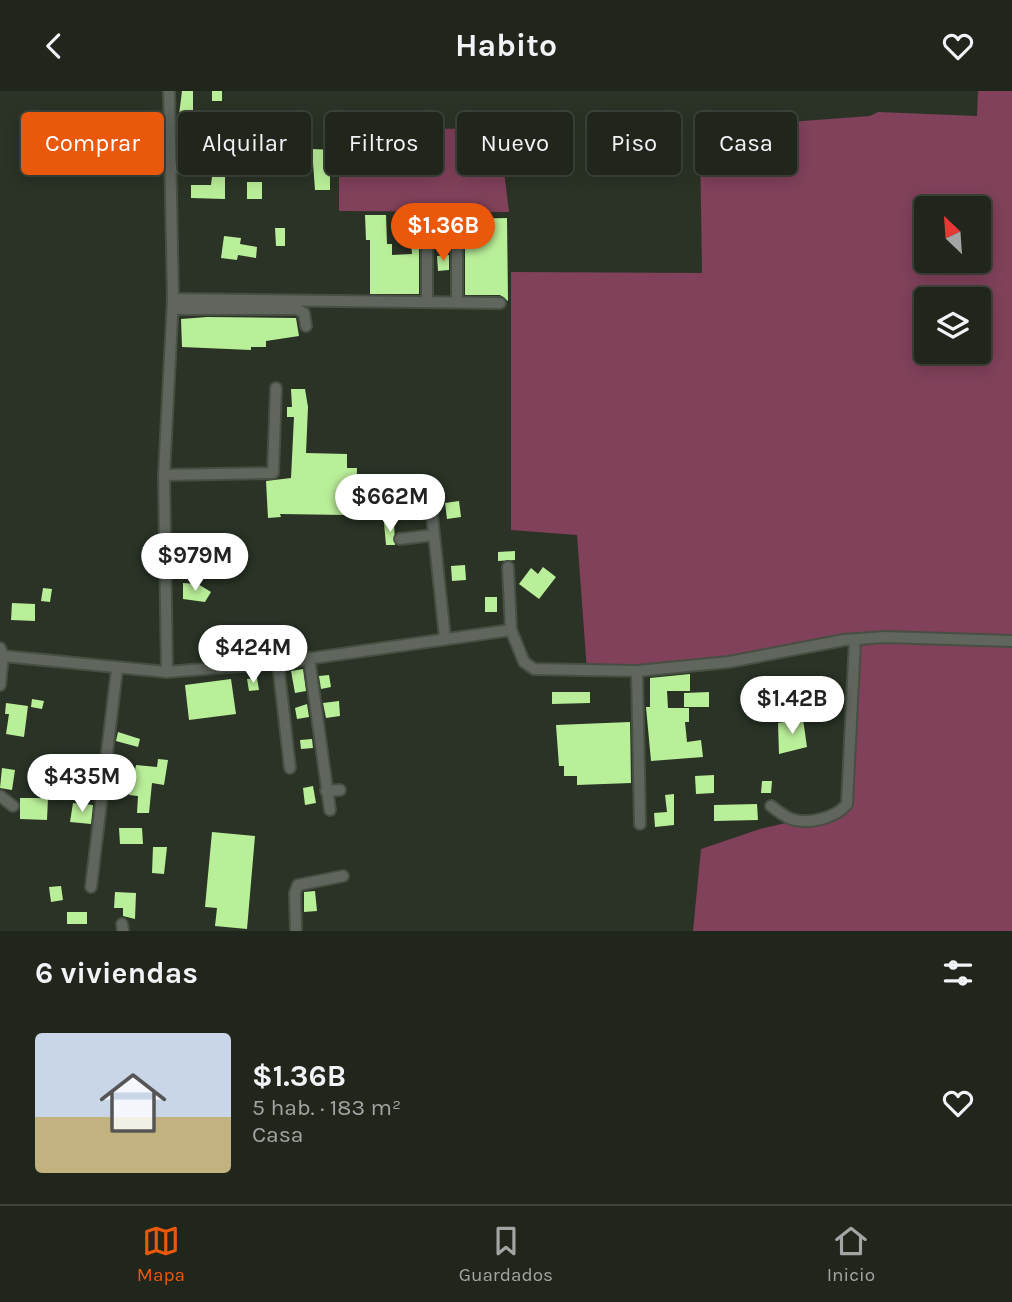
<!DOCTYPE html>
<html lang="es">
<meta charset="utf-8">
<style>
body{margin:0;font-family:Karla,sans-serif;background:#2d3229;color:#f1f3f6;height:100vh;display:flex;flex-direction:column;font-size:26px;white-space:nowrap}
*{box-sizing:border-box;margin:0}
p{font-size:23px;color:#a2a5a3}
.icon{flex:none;width:38px;height:38px;fill:none;stroke:currentColor;stroke-width:2;stroke-linecap:round;stroke-linejoin:round}
.map{position:relative;height:840px;overflow:hidden}
.drawer{display:flex;flex-direction:column;background:#20261c;flex:1}
.drawer>*{flex:none}
.hud{position:absolute;left:21px;top:21px;width:971px;height:63px;display:flex;gap:14px}
.needle{width:46px;rotate:335deg}
.controls{position:absolute;left:914px;top:105px;display:grid;gap:14px}
.controls a{display:grid;place-items:center;width:77px;height:77px;border-radius:7px;background:#20261c;box-shadow:0 4px 18px #0003,0 0 0 2px #3d433b;font-size:35px}
.price{position:absolute;translate:-50% -60px;padding:0 16px;border-radius:24px;background:#fff;color:#222;font-size:23px;line-height:46px;filter:drop-shadow(0 2px 4px #0008)}
.price::after{content:'';position:absolute;left:50%;top:42px;width:21px;height:16px;margin-left:-10px;background:inherit;clip-path:polygon(0 0,100% 0,50% 100%)}
.price.current{background:#ea580c;color:#fff}
ul{padding:0;list-style:none}
li{display:flex;align-items:center;gap:21px;height:175px;padding:0 35px}
li span{display:grid;place-items:center;flex:none;width:196px;height:140px;border-radius:7px;color:#555}
li>.icon{margin-inline-start:auto}
span .icon{width:84px;height:84px;fill:#fffc;stroke-width:1}
li b{font-size:30px}
h2{display:flex;justify-content:space-between;align-items:center;height:84px;padding:0 35px;font-size:30px}
.pill{padding:0 24px;border-radius:7px;background:#20261c;box-shadow:0 4px 18px #0003,0 0 0 2px #3d433b;font-size:24px;line-height:63px}
.pill.current{background:#ea580c;color:#fff}
header{display:flex;justify-content:space-between;align-items:center;height:91px;padding:0 35px;background:#20261c;font-size:32px;font-weight:700}
.menu{display:flex;justify-content:space-around;align-items:center;height:98px;border-top:2px solid #3d433b;background:#20261c;font-size:19px;color:#a2a5a3}
.menu a{display:grid;justify-items:center;gap:4px}
.menu .current{color:#ea580c}
.map>svg:first-child{display:block}
.green{fill:#81415b;fill-rule:evenodd}
.building{fill:#baef99}
.lines{fill:none;stroke-linecap:round;stroke-linejoin:round}
.minor-casing{stroke:#464f42;stroke-width:14}
.minor{stroke:#60655e;stroke-width:10}
</style>
<header><svg class="icon" aria-label="back" viewBox="0 0 24 24"><path d="M15 5l-7 7 7 7"/></svg>Habito<svg class="icon" aria-label="heart" viewBox="0 0 24 24"><path d="M12 20l-8-8c-3-5 5-10 8-4 3-6 11-1 8 4z"/></svg></header>
<div class="map">
<svg width="1012" height="840" viewBox="0 0 1012 840">
<rect width="100%" height="100%" fill="#2a3326"/>
<g class="green">
<path d="M 978,0 L 1012,0 L 1012,840 L 693,840 L 701,758 L 760,738 L 842,719 L 855,549 L 729,571 L 587,580 L 577,444 L 511,439 L 511,181 L 702,182 L 700,48 L 709,37 L 870,25 L 878,21 L 977,25 ZM 926,117 L 978,117 L 978,170 L 926,170 ZM 926,208 L 978,208 L 978,261 L 926,261 Z"/>
<polygon points="334,37 499,38 509,121 339,120 339,55"/>
</g>
<g class="building">
<polygon points="182,0 193,0 193,24 179,24"/>
<rect x="212" y="0" width="10" height="10"/>
<polygon points="205,46 221,46 221,64 205,65"/>
<polygon points="312,58 335,59 335,74 330,74 330,99 315,99"/>
<polygon points="212,86 225,86 225,108 191,107 191,94 211,94"/>
<rect x="247" y="91" width="15" height="17"/>
<polygon points="365,124 386,124 387,153 392,153 392,164 412,163 411,151 419,151 419,203 370,203 370,149 366,149"/>
<polygon points="507,127 508,210 500,204 465,204 465,145 460,138 460,128"/>
<polygon points="275,137 285,137 285,155 276,155"/>
<polygon points="224,145 241,147 240,153 257,156 256,167 238,164 237,169 221,167"/>
<polygon points="449,164 449,179 438,180 437,165"/>
<polygon points="207,226 296,227 299,245 266,250 266,256 251,256 251,259 182,256 181,228"/>
<polygon points="291,298 305,298 308,316 306,362 347,363 347,377 357,377 356,413 346,413 346,424 280,423 281,426 268,427 266,390 291,387 294,326 287,326 287,316 292,316"/>
<polygon points="431,387 431,397 420,402 419,388"/>
<polygon points="459,410 461,426 447,428 445,412"/>
<polygon points="389,413 402,413 403,428 390,429"/>
<polygon points="394,431 395,454 386,454 384,432"/>
<polygon points="229,448 241,448 242,461 229,462"/>
<polygon points="515,460 515,469 498,470 498,461"/>
<polygon points="465,474 466,489 452,490 451,475"/>
<polygon points="543,476 556,486 539,508 519,493 531,477 538,483"/>
<polygon points="183,492 198,493 211,501 205,511 183,508"/>
<polygon points="43,497 52,498 50,511 41,510"/>
<rect x="485" y="506" width="12" height="15"/>
<polygon points="12,512 35,513 35,530 11,529"/>
<polygon points="303,578 306,600 295,602 291,580"/>
<polygon points="690,583 690,600 667,600 668,617 689,617 689,631 685,631 687,651 701,649 703,666 651,670 646,616 650,616 650,587"/>
<polygon points="329,584 331,596 321,598 319,585"/>
<polygon points="257,587 259,599 249,600 247,588"/>
<polygon points="231,588 236,623 189,629 185,594"/>
<polygon points="552,601 590,601 590,612 552,613"/>
<polygon points="709,601 709,616 684,616 684,602"/>
<polygon points="32,608 44,610 42,618 31,616"/>
<polygon points="339,610 340,625 326,627 323,612"/>
<polygon points="6,612 28,615 24,646 6,643 9,623 5,623"/>
<polygon points="307,613 309,626 297,628 295,617"/>
<polygon points="803,628 807,656 779,663 778,632"/>
<polygon points="630,631 631,692 577,694 577,685 564,685 564,675 559,675 556,634"/>
<polygon points="118,641 140,648 138,656 116,650"/>
<polygon points="312,648 313,657 301,658 300,649"/>
<polygon points="158,668 168,669 164,694 152,692 149,722 137,722 138,705 129,704 131,691 112,688 113,675 135,679 136,674 157,676"/>
<polygon points="39,674 57,675 56,690 39,689"/>
<polygon points="2,677 15,679 12,699 0,697"/>
<polygon points="714,684 714,702 696,703 695,685"/>
<polygon points="762,690 772,690 771,702 761,702"/>
<polygon points="313,695 316,712 305,714 303,697"/>
<polygon points="674,703 674,734 655,736 654,722 667,721 665,704"/>
<polygon points="20,707 48,707 47,729 20,728"/>
<polygon points="73,712 93,714 91,733 70,731"/>
<polygon points="757,713 758,729 714,730 714,714"/>
<polygon points="119,737 142,737 143,753 120,753"/>
<polygon points="212,741 255,745 247,838 215,835 217,817 205,816"/>
<polygon points="153,756 167,756 164,783 152,782"/>
<polygon points="61,795 63,809 51,811 49,796"/>
<polygon points="315,800 317,820 304,821 304,801"/>
<polygon points="115,801 136,802 135,828 123,825 123,817 114,817"/>
<rect x="67" y="821" width="20" height="12"/>
</g>
<g class="lines">
<g class="minor-casing">
<g id="minor">
<polyline points="171,77 271,76"/>
<polyline points="457,145 457,211"/>
<polyline points="173,208 500,212"/>
<polyline points="427,211 427,148"/>
<polyline points="173,218 297,218 304,222 306,235"/>
<polyline points="164,384 273,382 276,297"/>
<polyline points="430,405 445,547"/>
<polyline points="400,448 434,444"/>
<polyline points="508,476 511,539"/>
<polyline points="0,557 3,565 0,594"/>
<polyline points="3,565 167,581 278,572 511,539 524,571 534,578 637,580 729,571 844,549 885,546 1012,550"/>
<polyline points="309,567 330,719"/>
<polyline points="278,572 290,677"/>
<polyline points="637,580 640,733"/>
<polyline points="167,581 164,384 173,208 169,0"/>
<polyline points="326,700 340,699"/>
<polyline points="0,705 13,715"/>
<path d="M 771,715 C 778,720 787,728 795,729 C 811,733 837,726 847,713 L 855,549"/>
<polyline points="91,796 117,578"/>
<polyline points="122,833 123,840"/>
<polyline points="296,840 295,802 298,794 343,785"/>
</g>
</g>
<use href="#minor" class="minor"/>
</g>
</svg>
<div class="controls">
<a><svg class="needle" viewBox="-14 -14 28 28"><path d="M0-13l5 13h-10z" fill="#e53935"/><path d="M0 13l5-13h-10z" fill="#a2a5a3"/></svg></a>
<a><svg class="icon" aria-label="layers" viewBox="0 0 24 24"><path d="M12 4l9 5-9 5-9-5zM3 14l9 5 9-5"/></svg></a>
</div>
<b class="price current" style="left:443px;top:172px">$1.36B</b>
<b class="price" style="left:390px;top:443px">$662M</b>
<b class="price" style="left:195px;top:502px">$979M</b>
<b class="price" style="left:253px;top:594px">$424M</b>
<b class="price" style="left:792px;top:645px">$1.42B</b>
<b class="price" style="left:82px;top:723px">$435M</b>
<div class="hud">
<a class="pill current">Comprar</a>
<a class="pill">Alquilar</a>
<a class="pill">Filtros</a>
<a class="pill">Nuevo</a>
<a class="pill">Piso</a>
<a class="pill">Casa</a>
</div>
</div>
<section class="drawer">
<h2>6 viviendas<svg class="icon" aria-label="filters" viewBox="0 0 24 24"><path d="M4 7h16M4 17h16"/><circle cx="9" cy="7" r="2"/><circle cx="15" cy="17" r="2"/></svg></h2>
<ul>
<li><span style="background:linear-gradient(#c9d6e8 60%,#c2b280 0)"><svg class="icon" aria-label="home" viewBox="0 0 24 24"><path d="M3 11l9-7 9 7M6 9v11h12V9"/></svg></span><div><b>$1.36B</b><p>5 hab. · 183 m²</p><p>Casa</p></div><svg class="icon" aria-label="heart" viewBox="0 0 24 24"><path d="M12 20l-8-8c-3-5 5-10 8-4 3-6 11-1 8 4z"/></svg></li>
</ul>
</section>
<nav class="menu">
<a class="current"><svg class="icon" aria-label="map" viewBox="0 0 24 24"><path d="M3 6l6-2 6 2 6-2v14l-6 2-6-2-6 2zM9 4v14M15 6v14"/></svg>Mapa</a>
<a><svg class="icon" aria-label="saved" viewBox="0 0 24 24"><path d="M7 4h10v16l-5-4-5 4z"/></svg>Guardados</a>
<a><svg class="icon" aria-label="home" viewBox="0 0 24 24"><path d="M3 11l9-7 9 7M6 9v11h12V9"/></svg>Inicio</a>
</nav>
